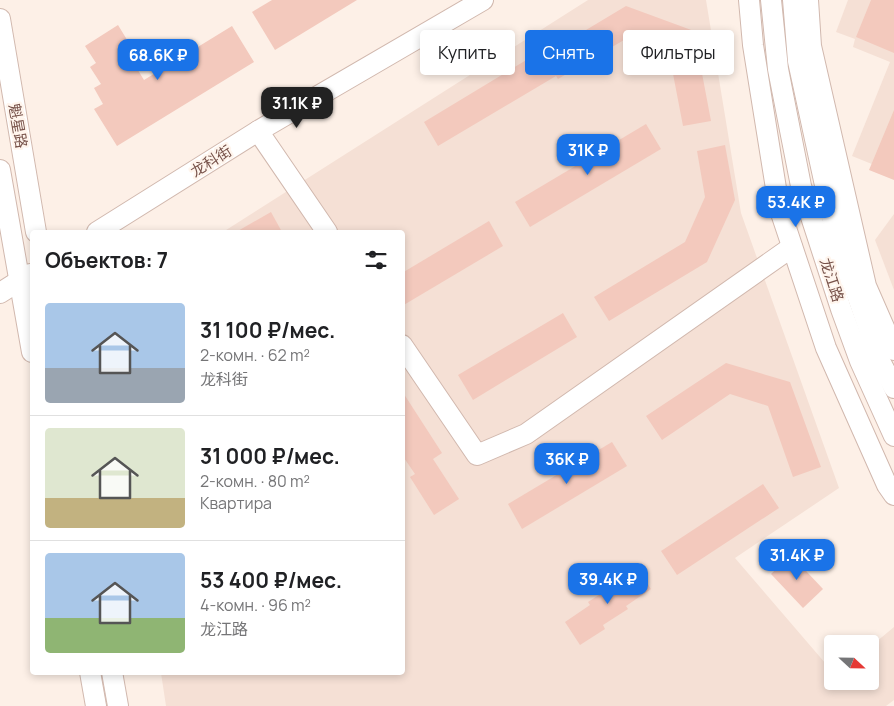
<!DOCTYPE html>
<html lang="ru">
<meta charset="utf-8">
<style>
body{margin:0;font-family:Manrope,"Noto Sans SC",sans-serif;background:#f2f2f2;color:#202124;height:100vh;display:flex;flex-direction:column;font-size:19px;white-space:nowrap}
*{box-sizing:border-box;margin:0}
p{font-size:16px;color:#757577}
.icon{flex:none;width:28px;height:28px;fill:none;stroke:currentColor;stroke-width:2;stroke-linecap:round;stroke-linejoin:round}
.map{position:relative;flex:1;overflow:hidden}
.side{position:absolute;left:30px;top:230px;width:375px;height:445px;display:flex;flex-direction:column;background:#fff;border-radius:5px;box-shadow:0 2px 8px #0003}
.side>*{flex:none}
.top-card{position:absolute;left:420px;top:30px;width:399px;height:45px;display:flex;gap:10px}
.needle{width:32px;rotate:112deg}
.tools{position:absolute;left:824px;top:635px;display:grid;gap:10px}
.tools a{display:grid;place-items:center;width:55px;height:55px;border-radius:5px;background:#fff;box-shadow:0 2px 8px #0003;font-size:25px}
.price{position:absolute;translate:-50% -42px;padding:0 11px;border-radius:10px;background:#1a73e8;color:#fff;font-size:16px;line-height:32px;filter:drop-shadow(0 1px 2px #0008)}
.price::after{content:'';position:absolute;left:50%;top:30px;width:15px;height:11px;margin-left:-8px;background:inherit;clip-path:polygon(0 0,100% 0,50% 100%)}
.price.on{background:#222;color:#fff}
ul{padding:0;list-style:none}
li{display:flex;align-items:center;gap:15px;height:125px;padding:0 15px}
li+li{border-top:1px solid #e0e0e0}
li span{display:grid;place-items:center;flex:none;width:140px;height:100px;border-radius:5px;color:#555}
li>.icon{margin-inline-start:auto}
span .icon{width:60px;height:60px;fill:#fffc;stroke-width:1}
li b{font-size:21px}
h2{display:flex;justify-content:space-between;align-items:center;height:60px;padding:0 15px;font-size:21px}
.tag{padding:0 18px;border-radius:5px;background:#fff;box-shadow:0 2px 8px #0003;font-size:18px;line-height:45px}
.tag.on{background:#1a73e8;color:#fff}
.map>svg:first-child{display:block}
.residential{fill:#f5e0d5}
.building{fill:#f3c9bd}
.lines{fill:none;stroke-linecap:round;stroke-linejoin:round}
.minor-casing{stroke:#d1b8ae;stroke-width:22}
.minor{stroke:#fff;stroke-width:20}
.labels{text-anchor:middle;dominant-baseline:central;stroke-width:4.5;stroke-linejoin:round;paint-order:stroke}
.street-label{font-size:15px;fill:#77524a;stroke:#fff5ed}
</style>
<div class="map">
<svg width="894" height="706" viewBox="0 0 894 706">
<rect width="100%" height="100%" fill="#fdf0e7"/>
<g class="residential">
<polygon points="588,0 706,0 741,213 839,488 735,558 832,671 832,681 870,681 870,647 894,627 894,700 886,706 166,706 161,673 402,672 402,232 223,232"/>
<polygon points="848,0 894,0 894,173 852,156 890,62 853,47 855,39 836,32"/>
<polygon points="894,214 894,290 875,240"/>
</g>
<g class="building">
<polygon points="272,0 357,0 275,50 252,12"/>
<polygon points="871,0 894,0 894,53 856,37"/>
<polygon points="626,6 694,31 711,121 683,126 669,53 629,37 558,79 556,76 438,146 424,122 528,59 531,63"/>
<polygon points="118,25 129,43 123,46 144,80 232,26 254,62 117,146 94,109 103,104 94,88 101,84 90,67 96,63 85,46"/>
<polygon points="894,110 894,180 869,170"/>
<polygon points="646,124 661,149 530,227 515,202"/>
<polygon points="725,145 735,200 707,262 609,321 594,297 685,242 705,197 697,151"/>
<polygon points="271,212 282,232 236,232"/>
<polygon points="489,221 503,246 402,306 402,273"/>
<polygon points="563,313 577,337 473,400 458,375"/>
<polygon points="726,363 790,382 821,467 793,477 768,406 730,394 662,440 646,416"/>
<polygon points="402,391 442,453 433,459 459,499 434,515 410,477 415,474 402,455"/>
<polygon points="612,442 627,466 522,529 508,504"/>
<polygon points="763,484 779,508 677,575 661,551"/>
<polygon points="791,555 823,589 803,608 771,574"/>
<polygon points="635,565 651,589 626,606 628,609 603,625 605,629 580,645 565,622 590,605 588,602 613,586 610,582"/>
</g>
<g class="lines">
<g class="minor-casing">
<g id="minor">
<polyline points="749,0 753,45 779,207 826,348 887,485 894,495"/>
<polyline points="771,0 778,69 801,186 841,309 860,361 894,436"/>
<polyline points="793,0 798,61 835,231 880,361 894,388"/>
<polyline points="808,0 811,46 866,286 894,350"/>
<polyline points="0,19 36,232"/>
<polyline points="258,131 327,232"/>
<polyline points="0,170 32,352"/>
<polyline points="97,232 258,131 483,0"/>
<polyline points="0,293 30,274"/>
<polyline points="402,345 477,455 526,434 792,247"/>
<polyline points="90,672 96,706"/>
<polyline points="112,672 118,706"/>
</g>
</g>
<use href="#minor" class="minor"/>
</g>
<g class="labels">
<g class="street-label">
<text transform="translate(18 126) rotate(80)">魁星路</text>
<text transform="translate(211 161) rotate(-32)">龙科街</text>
<text transform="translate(832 280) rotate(72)">龙江路</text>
</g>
</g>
</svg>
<div class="tools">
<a><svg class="needle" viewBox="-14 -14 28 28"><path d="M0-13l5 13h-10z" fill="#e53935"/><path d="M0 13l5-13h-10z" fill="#757577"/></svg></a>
</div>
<b class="price" style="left:158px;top:81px">68.6K ₽</b>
<b class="price on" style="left:297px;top:129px">31.1K ₽</b>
<b class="price" style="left:588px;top:176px">31K ₽</b>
<b class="price" style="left:796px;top:228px">53.4K ₽</b>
<b class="price" style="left:567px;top:485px">36K ₽</b>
<b class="price" style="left:797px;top:581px">31.4K ₽</b>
<b class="price" style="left:608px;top:605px">39.4K ₽</b>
<div class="top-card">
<a class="tag">Купить</a>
<a class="tag on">Снять</a>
<a class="tag">Фильтры</a>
</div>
<section class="side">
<h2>Объектов: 7<svg class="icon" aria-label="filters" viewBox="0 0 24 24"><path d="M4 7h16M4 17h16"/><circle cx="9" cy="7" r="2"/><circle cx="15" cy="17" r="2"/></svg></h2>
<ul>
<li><span style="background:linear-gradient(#a9c7e8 65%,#9aa5b1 0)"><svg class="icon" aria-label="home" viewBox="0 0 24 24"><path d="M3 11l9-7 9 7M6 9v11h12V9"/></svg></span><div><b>31 100 ₽/мес.</b><p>2-комн. · 62 m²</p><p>龙科街</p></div></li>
<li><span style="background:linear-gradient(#dfe7d0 70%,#c2b280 0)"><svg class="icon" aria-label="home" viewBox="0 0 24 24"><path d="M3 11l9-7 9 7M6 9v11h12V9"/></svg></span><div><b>31 000 ₽/мес.</b><p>2-комн. · 80 m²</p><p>Квартира</p></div></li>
<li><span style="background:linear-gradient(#a9c7e8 65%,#8fb573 0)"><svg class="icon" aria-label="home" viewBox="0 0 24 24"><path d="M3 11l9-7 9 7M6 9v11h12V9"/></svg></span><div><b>53 400 ₽/мес.</b><p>4-комн. · 96 m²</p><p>龙江路</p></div></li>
</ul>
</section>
</div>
